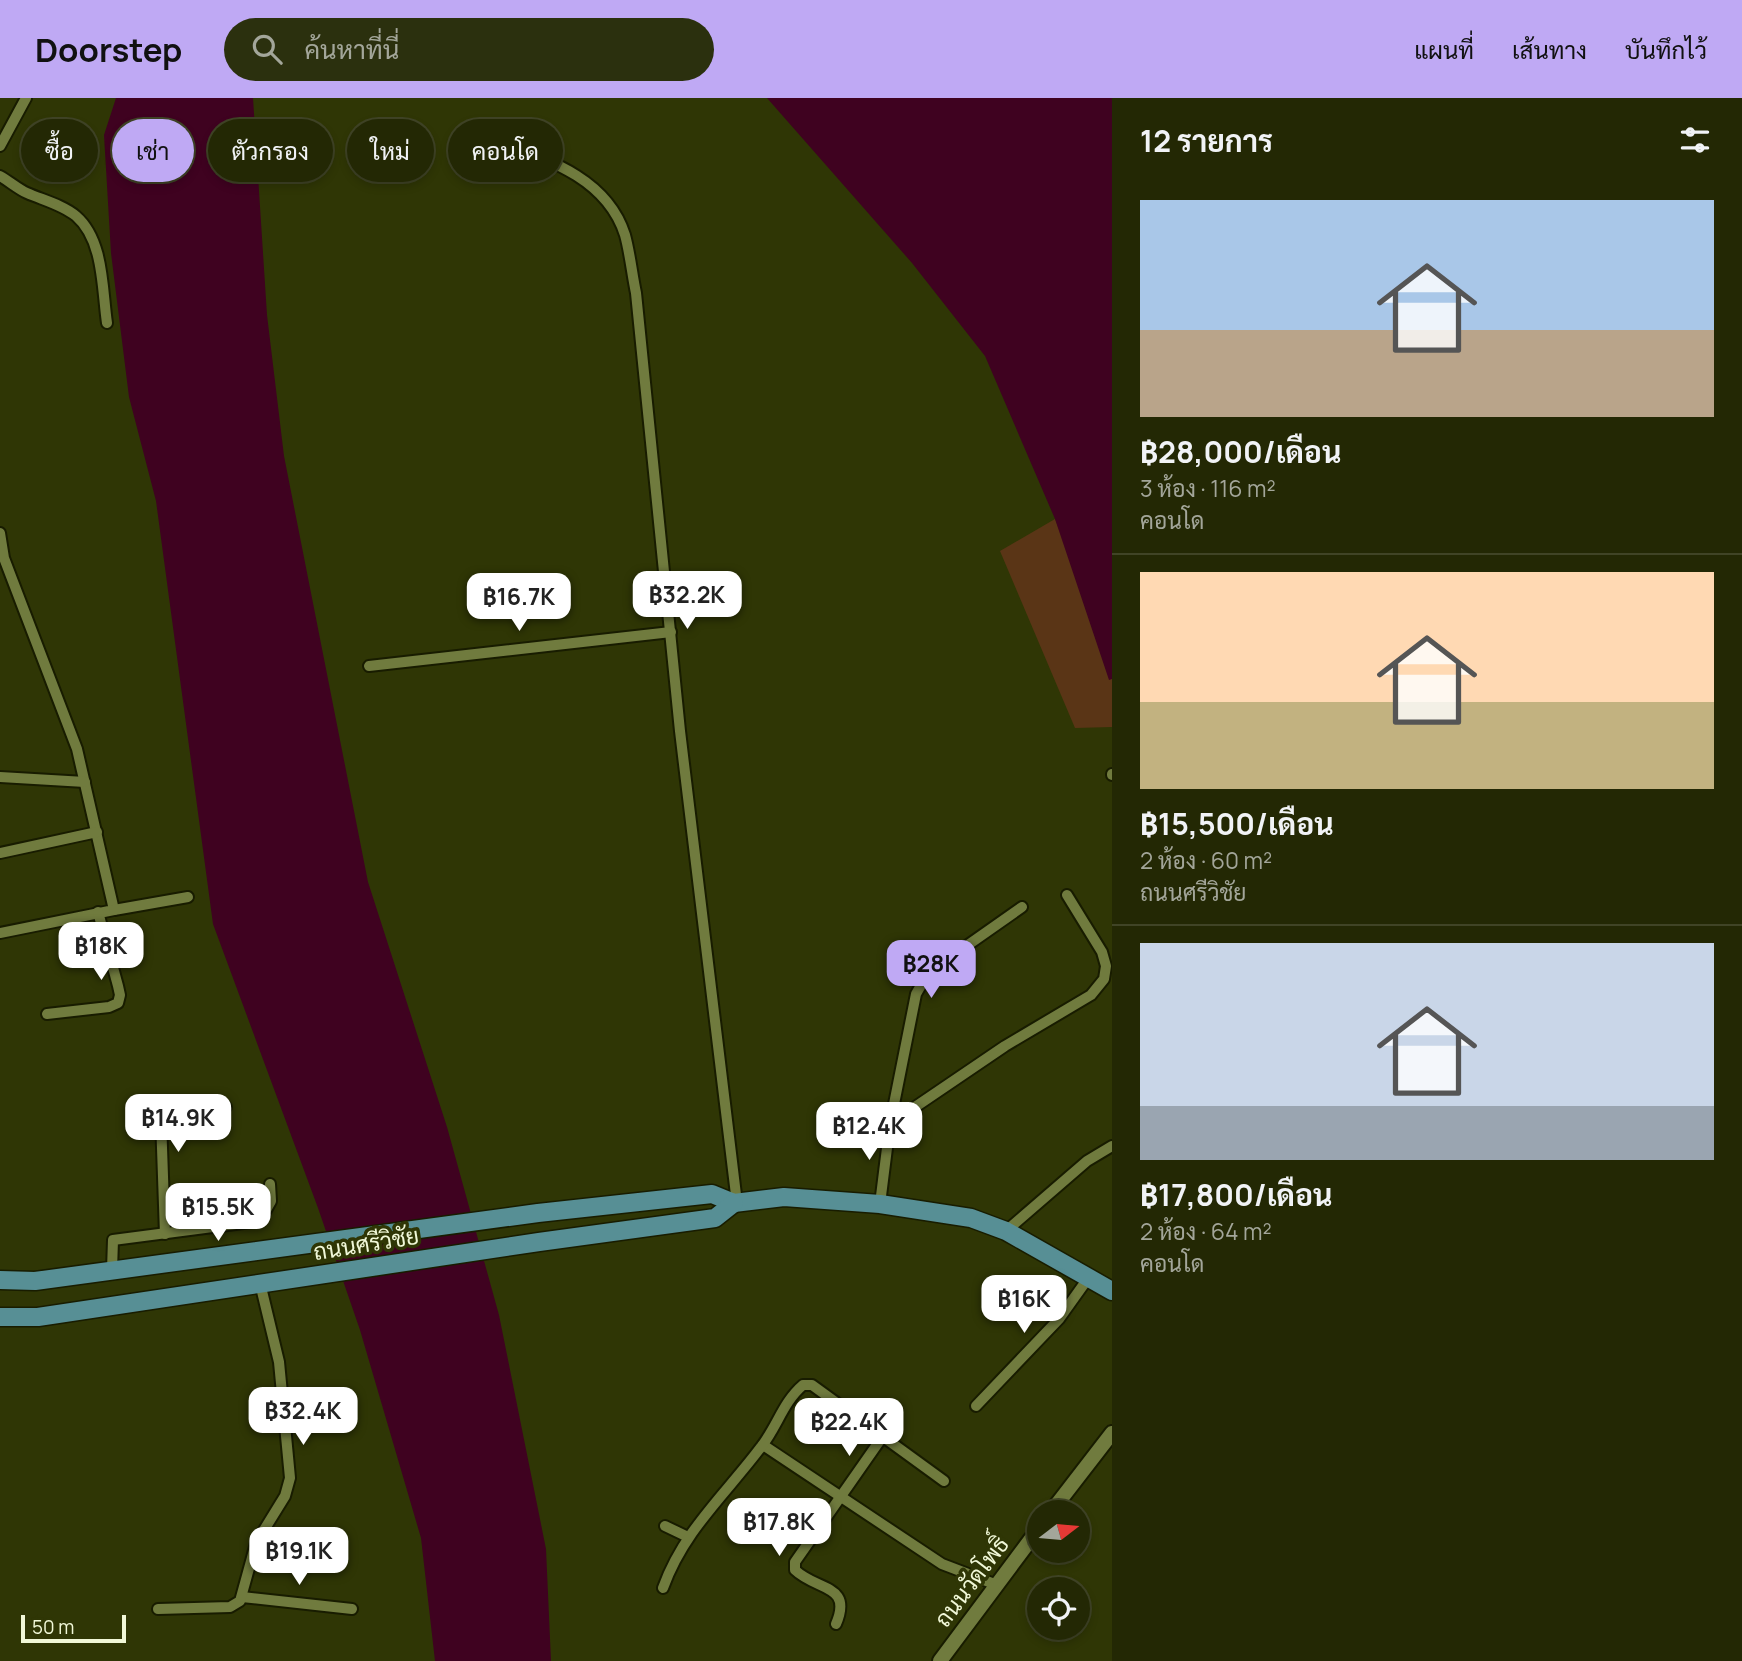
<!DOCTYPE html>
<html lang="th">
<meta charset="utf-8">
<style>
body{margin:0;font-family:Manrope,Sarabun,sans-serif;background:#2b300e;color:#f1f3f6;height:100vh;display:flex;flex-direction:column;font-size:26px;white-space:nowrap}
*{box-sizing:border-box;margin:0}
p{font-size:23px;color:#a3a69a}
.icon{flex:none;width:38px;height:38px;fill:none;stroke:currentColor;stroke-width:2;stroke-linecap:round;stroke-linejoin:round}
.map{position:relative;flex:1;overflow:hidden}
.sheet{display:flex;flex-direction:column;background:#232804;width:630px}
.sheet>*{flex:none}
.top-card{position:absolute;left:21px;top:21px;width:665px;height:63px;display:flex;gap:14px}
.needle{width:46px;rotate:74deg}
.buttons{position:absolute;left:1027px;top:1402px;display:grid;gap:14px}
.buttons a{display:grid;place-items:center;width:63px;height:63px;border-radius:50%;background:#232804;box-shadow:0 4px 10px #0003,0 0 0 2px #404426;font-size:35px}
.scale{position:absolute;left:21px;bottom:18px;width:105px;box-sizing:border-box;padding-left:7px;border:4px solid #f1f8d8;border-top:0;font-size:19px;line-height:24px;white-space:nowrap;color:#f1f8d8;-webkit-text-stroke:5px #2f3605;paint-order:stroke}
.price{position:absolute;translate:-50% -60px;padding:0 16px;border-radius:14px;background:#fff;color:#222;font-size:23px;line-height:46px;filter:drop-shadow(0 2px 4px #0008)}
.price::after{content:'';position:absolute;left:50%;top:42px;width:21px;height:16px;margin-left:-10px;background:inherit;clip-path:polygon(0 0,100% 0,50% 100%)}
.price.selected{background:#bfa9f4;color:#111}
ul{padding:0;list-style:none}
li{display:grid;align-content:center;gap:14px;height:371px;padding:0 28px}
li+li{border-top:2px solid #404426}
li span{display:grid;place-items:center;height:217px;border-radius:0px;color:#555}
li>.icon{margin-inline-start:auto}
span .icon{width:126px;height:126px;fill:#fffc;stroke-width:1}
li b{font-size:30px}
h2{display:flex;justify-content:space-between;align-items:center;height:84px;padding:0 28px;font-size:30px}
.chip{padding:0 24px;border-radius:32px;background:#232804;box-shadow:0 4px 10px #0003,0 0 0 2px #404426;font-size:24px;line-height:63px}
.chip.selected{background:#bfa9f4;color:#111}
header{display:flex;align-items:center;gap:42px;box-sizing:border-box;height:98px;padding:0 35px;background:#bfa9f4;color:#111}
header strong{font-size:33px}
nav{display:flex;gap:38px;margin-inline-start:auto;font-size:24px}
.search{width:490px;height:63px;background:#2b300e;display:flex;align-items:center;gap:18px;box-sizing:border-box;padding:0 24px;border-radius:38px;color:#a3a69a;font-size:26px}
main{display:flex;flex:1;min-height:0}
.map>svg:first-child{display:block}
.green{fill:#5a3516}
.water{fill:#3f0220}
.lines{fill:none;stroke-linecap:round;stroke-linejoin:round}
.minor-casing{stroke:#181c00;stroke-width:14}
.tertiary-casing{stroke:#181c00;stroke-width:18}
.primary-casing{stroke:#181c00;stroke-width:21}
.minor{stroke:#707b3e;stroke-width:10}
.tertiary{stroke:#707b3e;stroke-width:14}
.primary{stroke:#578f95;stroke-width:18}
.labels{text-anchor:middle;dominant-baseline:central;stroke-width:7;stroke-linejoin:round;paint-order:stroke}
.street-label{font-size:23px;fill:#f1f8d8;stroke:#2f3605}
</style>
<header>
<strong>Doorstep</strong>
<div class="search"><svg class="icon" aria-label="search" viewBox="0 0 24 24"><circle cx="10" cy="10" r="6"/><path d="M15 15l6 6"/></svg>ค้นหาที่นี่</div>
<nav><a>แผนที่</a><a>เส้นทาง</a><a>บันทึกไว้</a></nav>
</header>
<main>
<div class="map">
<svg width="1112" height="1563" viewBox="0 0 1112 1563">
<rect width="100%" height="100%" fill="#2f3605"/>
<polygon class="green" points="1055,421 1112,563 1112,629 1075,630 1000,453"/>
<g class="water">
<polygon points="116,0 253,0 267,217 284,358 368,784 447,1029 499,1217 546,1451 551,1563 435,1563 421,1440 360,1232 318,1110 213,826 156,403 129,299 111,155 104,37"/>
<polygon points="767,0 1112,0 1112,581 1109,582 1055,421 985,258 912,165"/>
</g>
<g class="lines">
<g class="minor-casing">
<g id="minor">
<path d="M 505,46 C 553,63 608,83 625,137 C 630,155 632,176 636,195 L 680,633 L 737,1105"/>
<polyline points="0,48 26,0"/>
<path d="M 0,78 C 9,83 18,91 27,95 C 43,102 63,107 76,118 C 104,142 102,191 107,225"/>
<polyline points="0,435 4,460 77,651 114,812 0,835"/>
<polyline points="369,568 671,534"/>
<polyline points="1112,676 1112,677"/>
<polyline points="0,679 85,684"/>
<polyline points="0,755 97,734"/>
<polyline points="114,812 188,799"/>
<polyline points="47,916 109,909 118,905 120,897 118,888 98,814"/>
<polyline points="890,1026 1005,948 1091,897 1104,881 1106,868 1102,854 1067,797"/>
<polyline points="880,1106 890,1026 916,896 928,875 1022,809"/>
<polyline points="1006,1133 1087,1063 1112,1048"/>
<path d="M 165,1136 L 161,1021 C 174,1001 205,1009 226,1009"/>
<polyline points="112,1172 113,1142 251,1124 261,1121 271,1103 270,1086"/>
<polyline points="976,1308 1059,1221 1089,1179"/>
<polyline points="763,1347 942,1466 997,1487"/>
<polyline points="665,1428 688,1439"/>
<path d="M 663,1490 C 684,1432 725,1397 761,1349 C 777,1329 783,1304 803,1287 L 812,1287 L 944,1383"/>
<polyline points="242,1499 352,1511"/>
<polyline points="158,1511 230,1509 240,1503 256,1445 285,1398 290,1380 279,1264 260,1185"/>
<path d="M 836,1526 C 853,1486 817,1493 795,1472 L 795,1464 L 883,1338"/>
</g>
</g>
<g class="tertiary-casing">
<g id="tertiary">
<polyline points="1051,1414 1112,1335"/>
<polyline points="940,1563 1040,1429"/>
</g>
</g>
<g class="primary-casing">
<g id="primary">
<polyline points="0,1182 35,1183 538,1115 712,1096 734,1105 784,1099 880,1106 971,1120 1006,1133 1112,1193"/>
<polyline points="0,1219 38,1219 539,1144 715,1120 734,1105"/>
</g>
</g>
<use href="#minor" class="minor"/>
<use href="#tertiary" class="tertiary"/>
<use href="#primary" class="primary"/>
</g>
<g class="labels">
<g class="street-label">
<text transform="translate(366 1145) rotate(-9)">ถนนศรีวิชัย</text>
<text transform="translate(971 1483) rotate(-53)">ถนนวัดโพธิ์</text>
</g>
</g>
</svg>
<div class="buttons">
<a><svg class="needle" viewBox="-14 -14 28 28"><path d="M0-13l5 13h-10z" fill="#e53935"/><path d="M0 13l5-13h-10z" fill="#a3a69a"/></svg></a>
<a><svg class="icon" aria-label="locate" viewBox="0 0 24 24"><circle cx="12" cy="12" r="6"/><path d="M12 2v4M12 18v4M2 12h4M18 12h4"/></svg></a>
</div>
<div class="scale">50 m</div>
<b class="price" style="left:687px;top:533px">฿32.2K</b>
<b class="price" style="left:519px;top:535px">฿16.7K</b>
<b class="price" style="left:101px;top:884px">฿18K</b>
<b class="price selected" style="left:931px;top:902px">฿28K</b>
<b class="price" style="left:178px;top:1056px">฿14.9K</b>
<b class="price" style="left:869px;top:1064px">฿12.4K</b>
<b class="price" style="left:218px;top:1145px">฿15.5K</b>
<b class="price" style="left:1024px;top:1237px">฿16K</b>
<b class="price" style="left:303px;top:1349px">฿32.4K</b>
<b class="price" style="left:849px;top:1360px">฿22.4K</b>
<b class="price" style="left:779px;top:1460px">฿17.8K</b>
<b class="price" style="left:299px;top:1489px">฿19.1K</b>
<div class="top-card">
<a class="chip">ซื้อ</a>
<a class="chip selected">เช่า</a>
<a class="chip">ตัวกรอง</a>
<a class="chip">ใหม่</a>
<a class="chip">คอนโด</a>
</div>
</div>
<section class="sheet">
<h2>12 รายการ<svg class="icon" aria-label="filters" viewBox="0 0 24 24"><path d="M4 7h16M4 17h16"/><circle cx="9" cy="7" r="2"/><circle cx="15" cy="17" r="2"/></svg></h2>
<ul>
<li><span style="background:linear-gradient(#a9c7e8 60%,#b9a48a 0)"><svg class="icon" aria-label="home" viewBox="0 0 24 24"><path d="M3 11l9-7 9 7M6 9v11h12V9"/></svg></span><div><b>฿28,000/เดือน</b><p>3 ห้อง · 116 m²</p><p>คอนโด</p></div></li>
<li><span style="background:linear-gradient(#ffd9b3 60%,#c2b280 0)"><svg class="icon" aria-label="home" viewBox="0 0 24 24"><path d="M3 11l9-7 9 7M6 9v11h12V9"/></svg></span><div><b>฿15,500/เดือน</b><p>2 ห้อง · 60 m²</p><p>ถนนศรีวิชัย</p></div></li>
<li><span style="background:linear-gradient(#c9d6e8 75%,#9aa5b1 0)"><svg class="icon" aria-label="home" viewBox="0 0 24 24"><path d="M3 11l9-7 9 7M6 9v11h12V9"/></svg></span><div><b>฿17,800/เดือน</b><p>2 ห้อง · 64 m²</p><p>คอนโด</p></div></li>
</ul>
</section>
</main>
